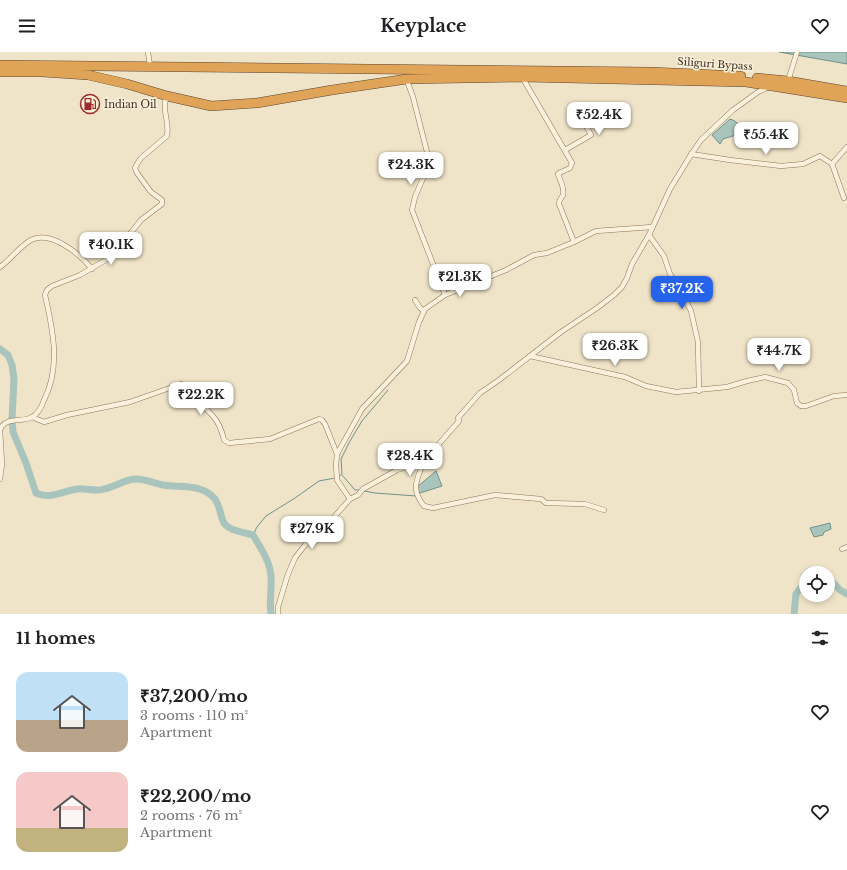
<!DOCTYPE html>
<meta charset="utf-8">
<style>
body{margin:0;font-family:"Libre Baskerville",serif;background:#f6f6f6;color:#202124;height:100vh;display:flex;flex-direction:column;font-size:15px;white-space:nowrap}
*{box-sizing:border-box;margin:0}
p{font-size:13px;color:#757577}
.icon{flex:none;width:22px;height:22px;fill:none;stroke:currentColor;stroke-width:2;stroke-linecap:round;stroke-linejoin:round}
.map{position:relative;height:562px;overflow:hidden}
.drawer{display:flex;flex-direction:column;background:#fff;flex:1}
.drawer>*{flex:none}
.tools{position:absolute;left:799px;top:514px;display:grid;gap:8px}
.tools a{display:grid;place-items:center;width:36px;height:36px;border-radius:50%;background:#fff;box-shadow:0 2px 6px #0003;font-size:20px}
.price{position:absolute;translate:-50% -34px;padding:0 9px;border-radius:8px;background:#fff;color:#222;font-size:13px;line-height:26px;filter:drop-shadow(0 1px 2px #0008)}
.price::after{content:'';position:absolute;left:50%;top:24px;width:12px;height:9px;margin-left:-6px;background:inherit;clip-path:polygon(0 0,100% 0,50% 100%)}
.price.selected{background:#2563eb;color:#fff}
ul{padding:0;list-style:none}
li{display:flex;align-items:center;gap:12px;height:100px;padding:0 16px}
li span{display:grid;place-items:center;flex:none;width:112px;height:80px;border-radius:12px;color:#555}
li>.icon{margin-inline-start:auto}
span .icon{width:48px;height:48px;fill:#fffc;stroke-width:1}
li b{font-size:17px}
h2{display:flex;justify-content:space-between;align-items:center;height:48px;padding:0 16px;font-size:17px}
header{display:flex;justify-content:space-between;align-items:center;height:52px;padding:0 16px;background:#fff;font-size:18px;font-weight:800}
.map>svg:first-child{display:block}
.water{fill:#a9c4bc;stroke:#6f938a}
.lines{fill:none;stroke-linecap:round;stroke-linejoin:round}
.stream{stroke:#6f938a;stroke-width:1}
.river{stroke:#a9c4bc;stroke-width:7}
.street-casing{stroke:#8d765c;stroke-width:5.5}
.highway-casing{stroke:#5b4430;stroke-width:10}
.street{stroke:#faf1dc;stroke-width:4.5}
.highway{stroke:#e0a458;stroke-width:9}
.labels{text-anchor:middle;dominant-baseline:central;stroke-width:3.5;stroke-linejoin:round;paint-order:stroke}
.street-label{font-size:10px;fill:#3d2e20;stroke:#f7eed8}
.poi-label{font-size:10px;fill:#3d2e20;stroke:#f7eed8;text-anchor:start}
</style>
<header><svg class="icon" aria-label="menu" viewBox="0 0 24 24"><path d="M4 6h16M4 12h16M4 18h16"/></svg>Keyplace<svg class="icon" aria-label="heart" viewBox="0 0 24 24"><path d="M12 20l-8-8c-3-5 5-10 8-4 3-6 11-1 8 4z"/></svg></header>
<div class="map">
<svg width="847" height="562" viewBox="0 0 847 562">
<rect width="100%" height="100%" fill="#f0e4c8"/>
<g class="water">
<polygon points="779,0 847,0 847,12"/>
<path d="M 730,67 C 739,70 739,73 739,82 L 723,87 L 720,92 L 712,83 Z"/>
<polygon points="436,419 442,434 420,441 417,438 417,435"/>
<polygon points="830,471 831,477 824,480 823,483 814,485 810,476"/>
</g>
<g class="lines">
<g class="stream">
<polyline points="342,423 355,438 360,438"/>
<polyline points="338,425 342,422 341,407 350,389 362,369 388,338"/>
<polyline points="364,439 375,441 416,444"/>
<polyline points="253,483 257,475 266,464 295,446 319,429 335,426"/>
</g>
<g class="river">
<path d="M 0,297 L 8,303 L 12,313 L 14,327 L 12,367 L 13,380 L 26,411 L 36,441 C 50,448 63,439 77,437 C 87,436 95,440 104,437 C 115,435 125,427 136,427 C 145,427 154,431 163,433 C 180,436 202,431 215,447 C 220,454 220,462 223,469 C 227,479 244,480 253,483 C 260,495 270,509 271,524 C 272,536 269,549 271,562"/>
<path d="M 807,521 C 812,516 817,519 823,521"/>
<polyline points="828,525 840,538 847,542"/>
<polyline points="794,562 796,542 802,534 804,524 806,522"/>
</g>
<g class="street-casing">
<g id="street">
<polyline points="148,0 150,14"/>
<path d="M 522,25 L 572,111 L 570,116 L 559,121 L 558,122 C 560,128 565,137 563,143 C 561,147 559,147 559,152 L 574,190"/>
<polyline points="406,26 413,45 427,100 426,119 415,145 412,158 445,243"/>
<polyline points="788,29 797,0"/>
<path d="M 565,98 L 591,83 C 586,73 579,65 575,55"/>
<polyline points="691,102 730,108 781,114 803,112 820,104 832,112"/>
<polyline points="844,146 832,112 847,95"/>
<polyline points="649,183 664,204 670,222 683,243 691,259 698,290 699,339"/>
<path d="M 0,215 C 11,207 19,195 31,188 C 51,178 80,202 92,217"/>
<polyline points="415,248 420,256 424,259"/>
<polyline points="530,304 625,325 646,334 676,340 727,335 747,329 765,325 788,331 794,338 797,351 801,354 806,354 834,344 847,343"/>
<path d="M 32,365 L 44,370 L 67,363 L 130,350 L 181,332 C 191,335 194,343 201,351 C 204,355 208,359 212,363 C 219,370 222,379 224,388 L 229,391 L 270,387 L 319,367 L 322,368 L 325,372 L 337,402 L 336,413 L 337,428 L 350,447"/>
<polyline points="337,402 362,357 407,309 419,270 425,257 445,243 506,218 534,203 547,201 574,190 596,179 652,175"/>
<path d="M 424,409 C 417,428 410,436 424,454 L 433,456 L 495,443 L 541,447 L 546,451 L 585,452 L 604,458"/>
<path d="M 0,427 L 2,412 L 0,378 C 5,364 22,371 32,365 C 38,362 42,354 44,348 C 61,315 53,278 45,243 L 47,238 L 52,234 L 80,223 L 109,206 L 115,201 L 141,168 L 162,152 L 162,148 L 151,140 L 137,121 L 135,116 L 137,112 L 141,106 L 167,84 C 170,70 161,58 167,44"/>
<polyline points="842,497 847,495"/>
<polyline points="278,562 278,555 288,522 295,506 305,493 326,474 350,447 358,443 363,437 397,418 424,409 459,369 458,366 480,341 499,328 561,280 597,256 614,243 622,235 627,226 632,212 649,183 670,137 692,101 701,88 733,58 758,40 769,35"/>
</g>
</g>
<g class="highway-casing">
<g id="highway">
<polyline points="0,13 651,20 741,24"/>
<polyline points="0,20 42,20 88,23 127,32 167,44 211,54 257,51 332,38 407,27 522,25 746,30 847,46"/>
<polyline points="757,26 788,29 847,39"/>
</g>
</g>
<use href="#street" class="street"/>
<use href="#highway" class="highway"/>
</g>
<defs>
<g id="fuel-ring" transform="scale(1)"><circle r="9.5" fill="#f7eed8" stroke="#9e2a2b" stroke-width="1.5"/><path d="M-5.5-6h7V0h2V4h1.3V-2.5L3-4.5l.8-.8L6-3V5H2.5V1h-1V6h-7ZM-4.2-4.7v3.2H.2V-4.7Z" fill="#9e2a2b"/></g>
</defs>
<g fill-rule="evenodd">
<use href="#fuel-ring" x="90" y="52"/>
</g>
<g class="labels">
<g class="street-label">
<text transform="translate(715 12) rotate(4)">Siliguri Bypass</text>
</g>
<g class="poi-label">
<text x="104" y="52">Indian Oil</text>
</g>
</g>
</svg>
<div class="tools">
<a><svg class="icon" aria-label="locate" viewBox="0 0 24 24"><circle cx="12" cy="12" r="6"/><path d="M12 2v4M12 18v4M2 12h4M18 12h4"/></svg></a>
</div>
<b class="price" style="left:599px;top:84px">₹52.4K</b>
<b class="price" style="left:766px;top:104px">₹55.4K</b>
<b class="price" style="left:411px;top:134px">₹24.3K</b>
<b class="price" style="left:111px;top:214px">₹40.1K</b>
<b class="price" style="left:460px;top:246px">₹21.3K</b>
<b class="price selected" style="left:682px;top:258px">₹37.2K</b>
<b class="price" style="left:615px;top:315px">₹26.3K</b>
<b class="price" style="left:779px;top:320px">₹44.7K</b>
<b class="price" style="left:201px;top:364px">₹22.2K</b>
<b class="price" style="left:410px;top:425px">₹28.4K</b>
<b class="price" style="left:312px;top:498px">₹27.9K</b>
</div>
<section class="drawer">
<h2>11 homes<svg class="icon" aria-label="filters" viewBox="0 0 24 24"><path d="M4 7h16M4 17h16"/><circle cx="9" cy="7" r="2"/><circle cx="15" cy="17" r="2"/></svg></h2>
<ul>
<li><span style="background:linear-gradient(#bfe0f5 60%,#b9a48a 0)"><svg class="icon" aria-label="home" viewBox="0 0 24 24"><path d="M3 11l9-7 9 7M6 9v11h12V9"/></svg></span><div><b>₹37,200/mo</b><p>3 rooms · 110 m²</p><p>Apartment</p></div><svg class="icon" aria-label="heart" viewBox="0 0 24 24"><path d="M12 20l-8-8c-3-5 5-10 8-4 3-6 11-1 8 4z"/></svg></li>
<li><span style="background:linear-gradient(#f6c9c9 70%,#c2b280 0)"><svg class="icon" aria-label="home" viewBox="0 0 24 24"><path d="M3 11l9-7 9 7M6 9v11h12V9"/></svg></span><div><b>₹22,200/mo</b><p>2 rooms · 76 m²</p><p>Apartment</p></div><svg class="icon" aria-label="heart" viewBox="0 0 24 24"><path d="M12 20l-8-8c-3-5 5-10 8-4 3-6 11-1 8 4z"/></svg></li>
</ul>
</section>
